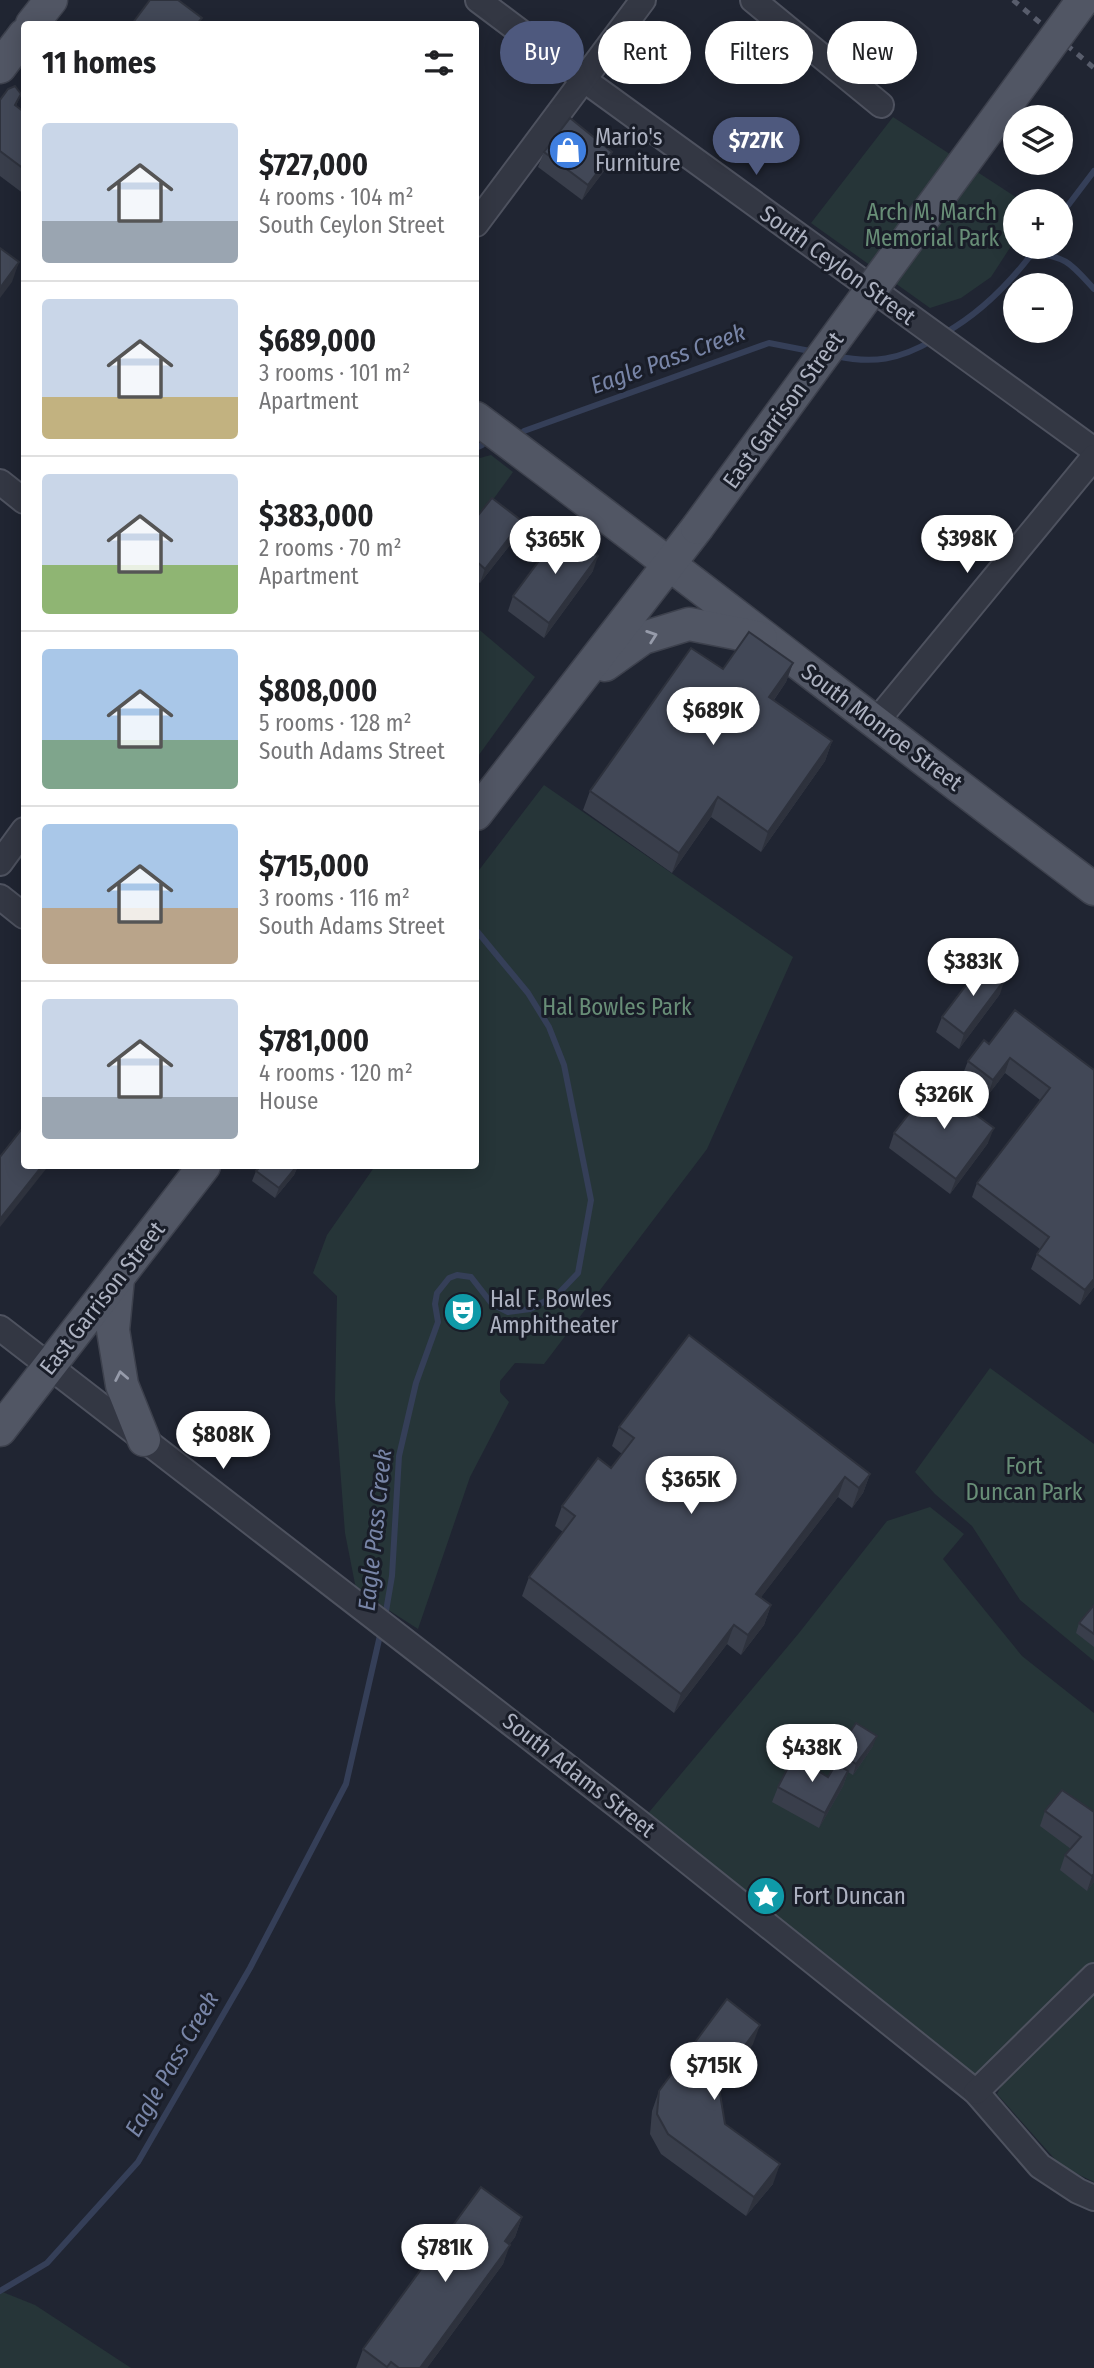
<!DOCTYPE html>
<meta charset="utf-8">
<style>
body{margin:0;font-family:"Fira Sans Condensed",sans-serif;background:#f2f2f2;color:#202124;height:100vh;display:flex;flex-direction:column;font-size:26px;white-space:nowrap}
*{box-sizing:border-box;margin:0}
p{font-size:23px;color:#757577}
.icon{flex:none;width:38px;height:38px;fill:none;stroke:currentColor;stroke-width:2;stroke-linecap:round;stroke-linejoin:round}
.map{position:relative;flex:1;overflow:hidden}
.sheet{position:absolute;left:21px;top:21px;width:458px;height:1148px;display:flex;flex-direction:column;background:#fff;border-radius:7px;box-shadow:0 4px 18px #0003}
.sheet>*{flex:none}
.banner{position:absolute;left:500px;top:21px;width:488px;height:63px;display:flex;gap:14px}
.fabs{position:absolute;left:1003px;top:105px;display:grid;gap:14px}
.fabs a{display:grid;place-items:center;width:70px;height:70px;border-radius:50%;background:#fff;box-shadow:0 4px 18px #0003;font-size:35px}
.price{position:absolute;translate:-50% -60px;padding:0 16px;border-radius:24px;background:#fff;color:#222;font-size:23px;line-height:46px;filter:drop-shadow(0 2px 4px #0008)}
.price::after{content:'';position:absolute;left:50%;top:42px;width:21px;height:16px;margin-left:-10px;background:inherit;clip-path:polygon(0 0,100% 0,50% 100%)}
.price.selected{background:#4e597e;color:#fff}
ul{padding:0;list-style:none}
li{display:flex;align-items:center;gap:21px;height:175px;padding:0 21px}
li+li{border-top:2px solid #e0e0e0}
li span{display:grid;place-items:center;flex:none;width:196px;height:140px;border-radius:7px;color:#555}
li>.icon{margin-inline-start:auto}
span .icon{width:84px;height:84px;fill:#fffc;stroke-width:1}
li b{font-size:30px}
h2{display:flex;justify-content:space-between;align-items:center;height:84px;padding:0 21px;font-size:30px}
.tag{padding:0 24px;border-radius:32px;background:#fff;box-shadow:0 4px 18px #0003;font-size:24px;line-height:63px}
.tag.selected{background:#4e597e;color:#fff}
.map>svg:first-child{display:block}
.green{fill:#263538}
.lines{fill:none;stroke-linecap:round;stroke-linejoin:round}
.stream{stroke:#353f58;stroke-width:6}
.minor-casing{stroke:#4e525f;stroke-width:28}
.major-casing{stroke:#3d414d;stroke-width:35}
.minor{stroke:#333743;stroke-width:24}
.major{stroke:#515664;stroke-width:32}
.rail{stroke:#585d6c;stroke-width:5;stroke-dasharray:7 7;stroke-linecap:butt}
.major-bridge-casing{stroke:#3d414d;stroke-width:35;stroke-linecap:butt}
.major-bridge{stroke:#515664;stroke-width:32}
.wall{fill:#393e4b}
.shaded-wall{fill:#2e323d}
.building{fill:#424857;stroke:#2e323d;stroke-width:2}
.oneway{stroke:#969baa}
.labels{text-anchor:middle;dominant-baseline:central;stroke-width:6;stroke-linejoin:round;paint-order:stroke}
.poi-label{font-size:23px;fill:#adb2c1;stroke:#191d28;text-anchor:start}
.park-label{font-size:23px;fill:#688e77;stroke:#191d28}
.street-label{font-size:23px;fill:#adb2c1;stroke:#191d28}
.water-label{font-size:24px;font-style:italic;fill:#7885a7;stroke:#191d28}
</style>
<div class="map">
<svg width="1094" height="2368" viewBox="0 0 1094 2368">
<rect width="100%" height="100%" fill="#202532"/>
<g class="green">
<polygon points="893,117 1022,201 1015,201 1015,240 991,277 961,298 930,308 811,223"/>
<polygon points="491,455 513,472 476,523 476,459"/>
<polygon points="476,627 535,677 476,759"/>
<polygon points="544,785 793,957 707,1149 544,1364 515,1363 500,1381 500,1392 509,1402 470,1477 418,1629 356,1589 345,1533 335,1400 337,1296 313,1273 327,1235 375,1166 476,1166 476,874"/>
<polygon points="990,1368 1094,1444 1094,1661 1020,1600 972,1526 935,1494 915,1472"/>
<polygon points="930,1507 964,1534 943,1559 1022,1656 1094,1713 1094,1962 973,2080 645,1817 799,1633 887,1521"/>
<polygon points="1094,1976 1094,2182 1061,2166 997,2094 1023,2045"/>
<polygon points="0,2291 35,2305 131,2368 0,2368"/>
</g>
<g class="lines">
<g class="stream">
<polyline points="1060,216 1094,171"/>
<path d="M 1033,253 C 1068,257 1071,264 1094,289"/>
<path d="M 945,333 C 982,312 1012,281 1037,247"/>
<path d="M 836,356 C 873,364 899,360 933,340"/>
<polyline points="524,431 769,343 815,352"/>
<polyline points="476,448 482,445"/>
<polyline points="385,1617 392,1576 399,1456 416,1383 438,1322 435,1304 437,1293 449,1278 457,1275 471,1277 492,1304 508,1312 530,1309 557,1295 578,1273 591,1200 564,1065 549,1027 528,993 476,930"/>
<polyline points="0,2291 47,2263 138,2162 250,1968 346,1784 381,1631"/>
</g>
<g class="minor-casing">
<g id="minor">
<polyline points="478,0 583,79 1094,450"/>
<polyline points="753,0 881,105"/>
<polyline points="476,224 643,0"/>
<polyline points="0,482 24,501"/>
<polyline points="875,723 1094,457"/>
<polyline points="0,863 24,830"/>
<polyline points="0,897 24,916"/>
<polyline points="0,1328 640,1823 976,2092 1040,2166 1078,2191 1094,2198"/>
<polyline points="976,2092 1094,1976"/>
</g>
</g>
<g class="major-casing">
<g id="major">
<polyline points="32,24 51,0"/>
<polyline points="0,67 24,35"/>
<path d="M 476,418 C 684,573 887,733 1094,889"/>
<polyline points="605,665 643,638 689,624 761,638"/>
<polyline points="476,814 697,528"/>
<polyline points="118,1278 113,1330 122,1385 144,1440"/>
<polyline points="0,1430 204,1166"/>
</g>
</g>
<use href="#minor" class="minor"/>
<use href="#major" class="major"/>
<polyline class="rail" points="1013,0 1094,68"/>
<g class="major-bridge-casing">
<polyline id="major-bridge" points="697,528 1083,0"/>
</g>
<use href="#major-bridge" class="major-bridge"/>
</g>
<g class="wall">
<polygon points="21,94 16,106 24,112 24,194 0,176 0,100"/>
<polygon points="544,152 612,152 607,167 582,200 538,167"/>
<polygon points="476,518 517,536 480,583 476,580"/>
<polygon points="593,571 544,638 508,611 513,596"/>
<polygon points="793,663 786,682 774,700 832,741 825,761 761,852 711,817 672,873 583,810 590,791 723,669"/>
<polygon points="1000,994 959,1049 936,1032 942,1017"/>
<polygon points="989,1044 1094,1070 1094,1287 1080,1305 1031,1269 1037,1254 1040,1249 972,1197 977,1183 1040,1100 1005,1073 988,1095 962,1076 968,1061"/>
<polygon points="894,1133 988,1143 950,1194 889,1148"/>
<polygon points="298,1166 294,1175 275,1198 252,1181 256,1171"/>
<polygon points="619,1427 870,1474 863,1493 852,1508 838,1497 761,1597 771,1605 764,1625 741,1655 727,1644 674,1713 522,1596 529,1577 563,1532 555,1526 562,1506 611,1468 622,1454 612,1446"/>
<polygon points="1094,1605 1094,1647 1076,1633 1079,1623"/>
<polygon points="873,1746 853,1775 848,1772 843,1786 819,1828 772,1802 778,1787 828,1777 845,1770 833,1762 837,1752"/>
<polygon points="1045,1811 1094,1812 1094,1882 1087,1891 1060,1870 1065,1855 1071,1849 1040,1826"/>
<polygon points="753,2044 720,2090 725,2124 773,2184 746,2216 661,2154 650,2134 652,2111 659,2091"/>
<polygon points="522,2217 515,2237 509,2245 503,2264 427,2368 356,2368 363,2349"/>
</g>
<g class="shaded-wall">
<polygon points="612,152 607,167 582,200 588,185"/>
<polygon points="19,262 12,282 0,298 0,288"/>
<polygon points="522,521 517,536 480,583 485,569"/>
<polygon points="598,556 593,571 544,638 549,623"/>
<polygon points="793,663 786,682 762,717 769,697"/>
<polygon points="832,741 825,761 761,852 768,832"/>
<polygon points="718,797 711,817 672,873 679,853"/>
<polygon points="1005,979 1000,994 959,1049 964,1034"/>
<polygon points="1010,1058 1005,1073 988,1095 993,1080"/>
<polygon points="994,1128 988,1143 950,1194 956,1179"/>
<polygon points="42,1166 47,1166 46,1169 0,1227 0,1219"/>
<polygon points="298,1166 294,1175 275,1198 279,1188"/>
<polygon points="1094,1279 1094,1287 1080,1305 1085,1290"/>
<polygon points="870,1474 863,1493 852,1508 859,1488"/>
<polygon points="845,1477 838,1497 749,1613 756,1594"/>
<polygon points="771,1605 764,1625 741,1655 748,1635"/>
<polygon points="734,1625 727,1644 674,1713 681,1694"/>
<polygon points="877,1736 873,1746 853,1775 856,1764"/>
<polygon points="848,1771 843,1786 819,1828 825,1813"/>
<polygon points="1094,1874 1094,1882 1087,1891 1092,1876"/>
<polygon points="760,2025 753,2044 711,2101 718,2082"/>
<polygon points="780,2164 773,2184 746,2216 754,2197"/>
<polygon points="522,2217 515,2237 498,2261 505,2241"/>
<polygon points="510,2245 503,2264 427,2368 420,2368"/>
</g>
<g class="building">
<polygon points="150,0 178,0 202,18 197,24 132,24"/>
<polygon points="15,86 21,94 15,105 24,112 24,169 0,151 0,100 8,89"/>
<polygon points="570,118 612,152 588,185 544,152"/>
<polygon points="0,248 19,262 0,288"/>
<polygon points="492,498 522,521 485,569 476,561 476,518"/>
<polygon points="562,530 598,556 549,623 513,596"/>
<polygon points="749,632 793,663 769,697 832,741 768,832 718,797 679,853 590,791 691,648 723,669"/>
<polygon points="983,963 1005,979 964,1034 942,1017"/>
<polygon points="1015,1010 1094,1070 1094,1279 1085,1290 1037,1254 1049,1237 977,1183 1050,1088 1010,1058 993,1080 968,1061 984,1040 989,1044"/>
<polygon points="933,1083 994,1128 956,1179 894,1133"/>
<polygon points="21,1130 24,1133 24,1166 42,1166 0,1219 0,1157"/>
<polygon points="261,1166 297,1166 279,1188 256,1171"/>
<polygon points="689,1335 870,1474 859,1488 845,1477 756,1594 771,1605 748,1635 734,1625 681,1694 529,1577 575,1516 562,1506 598,1458 611,1468 634,1438 619,1427"/>
<polygon points="1094,1605 1094,1634 1079,1623"/>
<polygon points="856,1723 877,1736 856,1764 837,1752"/>
<polygon points="794,1756 828,1777 836,1764 848,1771 825,1813 778,1787"/>
<polygon points="1062,1790 1094,1812 1094,1874 1092,1876 1065,1855 1081,1837 1045,1811"/>
<polygon points="727,1999 760,2025 718,2082 725,2124 780,2164 754,2197 668,2134 657,2114 659,2091"/>
<polygon points="481,2187 522,2217 505,2241 510,2245 420,2368 399,2368 391,2362 387,2367 363,2349"/>
</g>
<defs><path id="oneway-chevron" d="M-2-3.5L2.5 0L-2 3.5" fill="none" stroke-width="1.6" stroke-linecap="round" stroke-linejoin="round" transform="scale(1.75)"/></defs>
<g class="oneway">
<use href="#oneway-chevron" transform="translate(652 636) rotate(-19)"/>
<use href="#oneway-chevron" transform="translate(121 1376) rotate(-101)"/>
</g>
<defs>
<g id="shop-disc" transform="scale(2.0125)"><circle r="9.5" fill="#3f7fe0" stroke="#191d28"/><path d="M-5-2.5h2.3a2.7 3.5 0 0 1 5.4 0H5L5.5 6h-11ZM-1.5-2.5h3a1.5 2.3 0 0 0-3 0Z" fill="#fff"/></g>
<g id="theatre-disc" transform="scale(2.0125)"><circle r="9.5" fill="#0f9aa8" stroke="#191d28"/><path d="M-5-5.5Q0-4 5-5.5V0Q5 5 0 6Q-5 5-5 0ZM-3.3-2.5H-1v1.5H-3.3ZM1-2.5H3.3v1.5H1ZM-2.8 1Q0 5.5 2.8 1Z" fill="#fff"/></g>
<g id="sight-disc" transform="scale(2.0125)"><circle r="9.5" fill="#0f9aa8" stroke="#191d28"/><path d="M0-6L1.8-2.2L6-1.7L2.9 1.2L3.7 5.4L0 3.3L-3.7 5.4L-2.9 1.2L-6-1.7L-1.8-2.2Z" fill="#fff"/></g>
</defs>
<g fill-rule="evenodd">
<use href="#shop-disc" x="568" y="150"/>
<use href="#theatre-disc" x="463" y="1312"/>
<use href="#sight-disc" x="766" y="1896"/>
</g>
<g class="labels">
<g class="poi-label">
<text x="595" y="137">Mario's<tspan x="595" dy="26">Furniture</tspan></text>
<text x="490" y="1299">Hal F. Bowles<tspan x="490" dy="26">Amphitheater</tspan></text>
<text x="793" y="1896">Fort Duncan</text>
</g>
<g class="park-label">
<text x="932" y="212">Arch M. March<tspan x="932" dy="26">Memorial Park</tspan></text>
<text x="617" y="1007">Hal Bowles Park</text>
<text x="1024" y="1466">Fort<tspan x="1024" dy="26">Duncan Park</tspan></text>
</g>
<g class="street-label">
<text transform="translate(838 265) rotate(36)">South Ceylon Street</text>
<text transform="translate(783 410) rotate(-54)">East Garrison Street</text>
<text transform="translate(882 727) rotate(37)">South Monroe Street</text>
<text transform="translate(102 1298) rotate(-52)">East Garrison Street</text>
<text transform="translate(579 1775) rotate(38)">South Adams Street</text>
</g>
<g class="water-label">
<text transform="translate(668 359) rotate(-20)">Eagle Pass Creek</text>
<text transform="translate(375 1530) rotate(-84)">Eagle Pass Creek</text>
<text transform="translate(172 2064) rotate(-60)">Eagle Pass Creek</text>
</g>
</g>
</svg>
<div class="fabs">
<a><svg class="icon" aria-label="layers" viewBox="0 0 24 24"><path d="M12 4l9 5-9 5-9-5zM3 14l9 5 9-5"/></svg></a>
<a>+</a>
<a>−</a>
</div>
<b class="price selected" style="left:756px;top:177px">$727K</b>
<b class="price" style="left:967px;top:575px">$398K</b>
<b class="price" style="left:555px;top:576px">$365K</b>
<b class="price" style="left:713px;top:747px">$689K</b>
<b class="price" style="left:973px;top:998px">$383K</b>
<b class="price" style="left:944px;top:1131px">$326K</b>
<b class="price" style="left:223px;top:1471px">$808K</b>
<b class="price" style="left:691px;top:1516px">$365K</b>
<b class="price" style="left:812px;top:1784px">$438K</b>
<b class="price" style="left:714px;top:2102px">$715K</b>
<b class="price" style="left:445px;top:2284px">$781K</b>
<div class="banner">
<a class="tag selected">Buy</a>
<a class="tag">Rent</a>
<a class="tag">Filters</a>
<a class="tag">New</a>
</div>
<section class="sheet">
<h2>11 homes<svg class="icon" aria-label="filters" viewBox="0 0 24 24"><path d="M4 7h16M4 17h16"/><circle cx="9" cy="7" r="2"/><circle cx="15" cy="17" r="2"/></svg></h2>
<ul>
<li><span style="background:linear-gradient(#c9d6e8 70%,#9aa5b1 0)"><svg class="icon" aria-label="home" viewBox="0 0 24 24"><path d="M3 11l9-7 9 7M6 9v11h12V9"/></svg></span><div><b>$727,000</b><p>4 rooms · 104 m²</p><p>South Ceylon Street</p></div></li>
<li><span style="background:linear-gradient(#c9d6e8 70%,#c2b280 0)"><svg class="icon" aria-label="home" viewBox="0 0 24 24"><path d="M3 11l9-7 9 7M6 9v11h12V9"/></svg></span><div><b>$689,000</b><p>3 rooms · 101 m²</p><p>Apartment</p></div></li>
<li><span style="background:linear-gradient(#c9d6e8 65%,#8fb573 0)"><svg class="icon" aria-label="home" viewBox="0 0 24 24"><path d="M3 11l9-7 9 7M6 9v11h12V9"/></svg></span><div><b>$383,000</b><p>2 rooms · 70 m²</p><p>Apartment</p></div></li>
<li><span style="background:linear-gradient(#a9c7e8 65%,#7fa58c 0)"><svg class="icon" aria-label="home" viewBox="0 0 24 24"><path d="M3 11l9-7 9 7M6 9v11h12V9"/></svg></span><div><b>$808,000</b><p>5 rooms · 128 m²</p><p>South Adams Street</p></div></li>
<li><span style="background:linear-gradient(#a9c7e8 60%,#b9a48a 0)"><svg class="icon" aria-label="home" viewBox="0 0 24 24"><path d="M3 11l9-7 9 7M6 9v11h12V9"/></svg></span><div><b>$715,000</b><p>3 rooms · 116 m²</p><p>South Adams Street</p></div></li>
<li><span style="background:linear-gradient(#c9d6e8 70%,#9aa5b1 0)"><svg class="icon" aria-label="home" viewBox="0 0 24 24"><path d="M3 11l9-7 9 7M6 9v11h12V9"/></svg></span><div><b>$781,000</b><p>4 rooms · 120 m²</p><p>House</p></div></li>
</ul>
</section>
</div>
